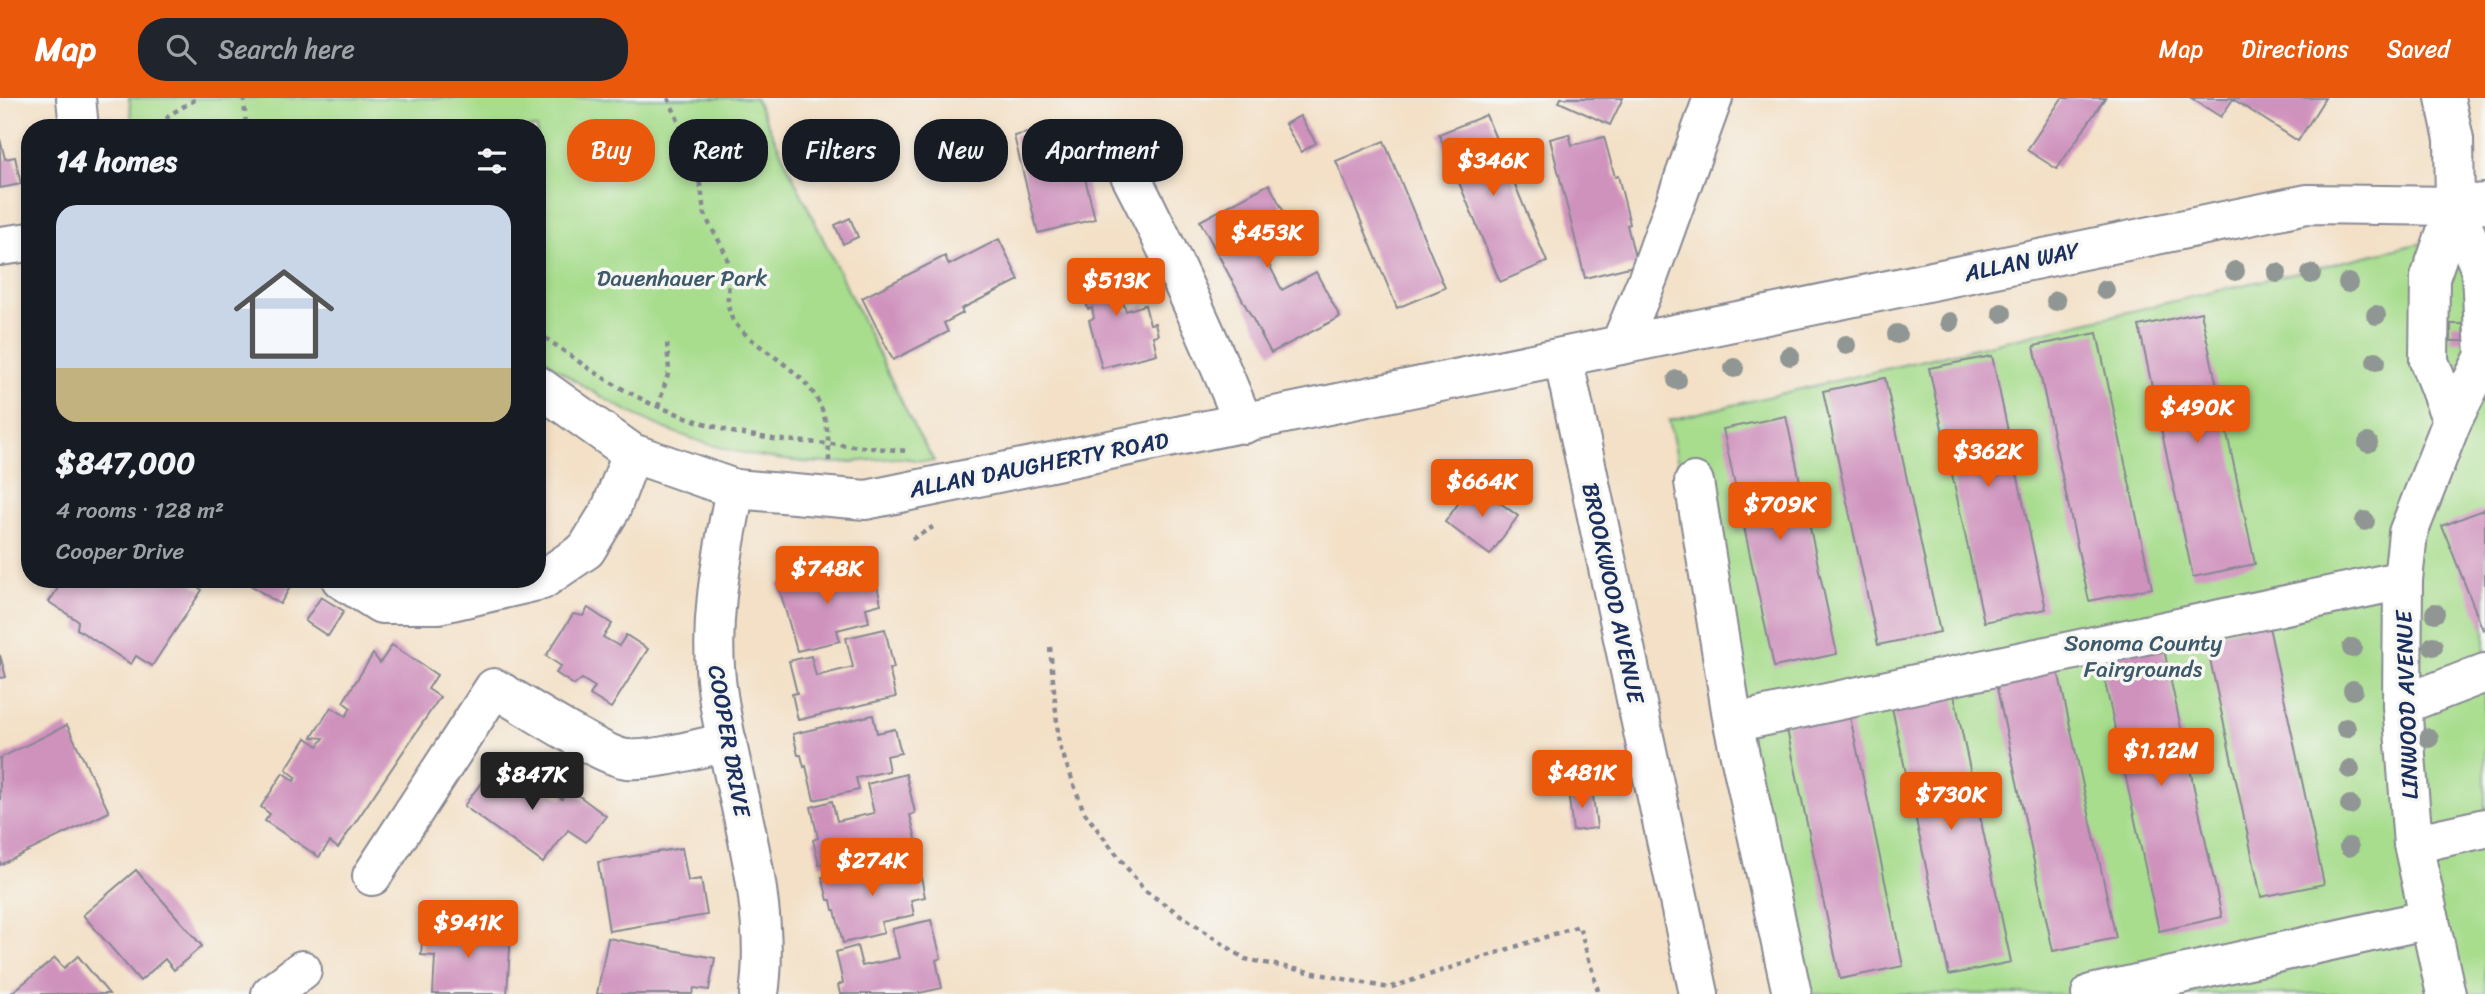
<!DOCTYPE html>
<meta charset="utf-8">
<style>
body{margin:0;font-family:Sriracha,sans-serif;background:#20242c;color:#f1f3f6;height:100vh;display:flex;flex-direction:column;font-size:26px;white-space:nowrap}
*{box-sizing:border-box;margin:0}
p{font-size:23px;color:#9ea1a6}
.icon{flex:none;width:38px;height:38px;fill:none;stroke:currentColor;stroke-width:2;stroke-linecap:round;stroke-linejoin:round}
.map{position:relative;flex:1;overflow:hidden}
.side{position:absolute;left:21px;top:21px;width:525px;height:469px;display:flex;flex-direction:column;background:#171b24;border-radius:28px;box-shadow:0 4px 10px #0003}
.side>*{flex:none}
.guide{position:absolute;left:567px;top:21px;width:665px;height:63px;display:flex;gap:14px}
.price{position:absolute;translate:-50% -60px;padding:0 16px;border-radius:7px;background:#ea580c;color:#fff;font-size:23px;line-height:46px;filter:drop-shadow(0 2px 4px #0008)}
.price::after{content:'';position:absolute;left:50%;top:42px;width:21px;height:16px;margin-left:-10px;background:inherit;clip-path:polygon(0 0,100% 0,50% 100%)}
.price.on{background:#222;color:#fff}
ul{padding:0;list-style:none}
li{display:grid;align-content:center;gap:14px;height:371px;padding:0 35px}
li span{display:grid;place-items:center;height:217px;border-radius:21px;color:#555}
li>.icon{margin-inline-start:auto}
span .icon{width:126px;height:126px;fill:#fffc;stroke-width:1}
li b{font-size:30px}
h2{display:flex;justify-content:space-between;align-items:center;height:84px;padding:0 35px;font-size:30px}
.chip{padding:0 24px;border-radius:28px;background:#171b24;box-shadow:0 4px 10px #0003;font-size:24px;line-height:63px}
.chip.on{background:#ea580c;color:#fff}
header{display:flex;align-items:center;gap:42px;box-sizing:border-box;height:98px;padding:0 35px;background:#ea580c;color:#fff}
header strong{font-size:33px}
nav{display:flex;gap:38px;margin-inline-start:auto;font-size:24px}
.search{width:490px;height:63px;background:#20242c;display:flex;align-items:center;gap:18px;box-sizing:border-box;padding:0 24px;border-radius:28px;color:#9ea1a6;font-size:26px}
.map>svg:first-child{display:block}
.green{fill:#a7dd8d;stroke:#618676;stroke-width:2}
.building{fill:#cf92bd}
.lines{fill:none;stroke-linecap:round;stroke-linejoin:round}
.minor-casing{stroke:#878892;stroke-width:42}
.path{stroke:#878892;stroke-width:4.5;stroke-dasharray:5 5;stroke-linecap:butt}
.minor{stroke:#fff;stroke-width:38}
.tree{fill:#8f9693}
.labels{text-anchor:middle;dominant-baseline:central;stroke-width:7;stroke-linejoin:round;paint-order:stroke}
.street-label{font-size:23px;fill:#1b2f5e;stroke:#f6f6f2}
.park-label{font-size:23px;fill:#3e5a6a;stroke:#f6f6f2}
</style>
<header>
<strong>Map</strong>
<div class="search"><svg class="icon" aria-label="search" viewBox="0 0 24 24"><circle cx="10" cy="10" r="6"/><path d="M15 15l6 6"/></svg>Search here</div>
<nav><a>Map</a><a>Directions</a><a>Saved</a></nav>
</header>
<div class="map">
<svg width="2485" height="896" viewBox="0 0 2485 896">
<rect width="100%" height="100%" fill="#f6f6f2"/>
<filter id="ink" filterUnits="userSpaceOnUse"><feTurbulence type="fractalNoise" baseFrequency=".0143" numOctaves="2"/><feDisplacementMap in="SourceGraphic" scale="14" xChannelSelector="R" yChannelSelector="G"/><feConvolveMatrix kernelMatrix="1 2 1 2 8 2 1 2 1" color-interpolation-filters="sRGB"/></filter>
<filter id="wash" filterUnits="userSpaceOnUse"><feTurbulence type="fractalNoise" baseFrequency=".00686" numOctaves="4" result="noise"/><feDisplacementMap in="SourceGraphic" scale="28" xChannelSelector="R" yChannelSelector="G"/><feGaussianBlur stdDeviation="1.57" result="paint"/><feColorMatrix in="noise" values="0 0 0 0 0 0 0 0 0 0 0 0 0 0 0 0 0 1.4 0 .05"/><feComposite in="paint" operator="in"/></filter>
<g filter="url(#wash)">
<rect width="100%" height="100%" fill="#f3e0c6"/>
<g class="green">
<path d="M 129,0 L 755,0 L 914,329 L 934,363 C 922,365 909,359 897,360 C 874,361 851,365 828,365 C 718,363 624,321 537,256 L 537,30 L 133,30 Z"/>
<polygon points="2485,142 2485,896 1786,896 1669,322 2417,146"/>
</g>
<g id="blocks">
<g class="building">
<polygon points="1561,0 1623,0 1610,27 1559,4"/>
<polygon points="2062,0 2105,0 2057,71 2027,52"/>
<polygon points="2191,0 2325,0 2298,43 2233,1 2221,19"/>
<polygon points="1486,17 1547,164 1500,184 1439,36"/>
<polygon points="1300,18 1316,45 1301,54 1285,26"/>
<polygon points="1054,29 1063,66 1060,67 1062,77 1083,72 1095,121 1038,135 1014,38"/>
<polygon points="1569,36 1572,47 1604,39 1615,79 1618,78 1630,126 1627,127 1637,167 1585,180 1550,41"/>
<polygon points="0,41 5,61 15,59 21,86 0,90"/>
<polygon points="1384,43 1445,190 1397,210 1336,63"/>
<polygon points="1269,86 1293,131 1260,149 1282,192 1316,174 1340,219 1271,255 1200,123"/>
<polygon points="850,120 858,139 843,146 835,127"/>
<polygon points="999,141 1019,182 961,211 963,215 944,225 948,234 893,262 862,200 945,158 949,167"/>
<polygon points="1117,164 1126,199 1122,201 1126,213 1145,207 1150,226 1155,225 1158,237 1153,238 1157,256 1102,270 1089,222 1094,220 1092,210 1088,211 1078,174"/>
<polygon points="2201,214 2255,466 2193,479 2139,228"/>
<polygon points="2451,226 2463,226 2464,243 2451,243"/>
<polygon points="2097,235 2152,490 2089,503 2034,248"/>
<polygon points="1992,258 2046,511 1984,524 1929,270"/>
<polygon points="1885,280 1940,534 1878,547 1823,293"/>
<polygon points="1786,318 1837,556 1774,569 1723,331"/>
<polygon points="1473,385 1518,418 1490,457 1445,424"/>
<polygon points="2485,411 2485,531 2483,532 2442,428"/>
<polygon points="854,469 858,487 876,482 881,506 866,510 869,524 837,532 840,543 797,553 778,486"/>
<polygon points="64,481 187,481 202,492 152,568 136,558 131,566 77,531 78,523 49,504"/>
<polygon points="241,481 295,481 280,506"/>
<polygon points="321,499 344,513 328,538 305,523"/>
<polygon points="588,510 612,526 603,539 619,548 626,537 648,551 611,610 590,597 595,589 582,581 574,587 556,575 561,568 546,558 573,516 583,518"/>
<polygon points="2268,524 2324,786 2261,799 2205,538"/>
<polygon points="885,531 894,570 889,571 896,599 798,622 792,596 797,595 789,563 811,558 816,578 853,569 846,540"/>
<polygon points="392,547 437,577 428,591 440,599 338,750 330,744 319,759 265,723 270,716 261,709 283,675 294,683 296,679 286,671 306,640 318,648 324,640 312,639 331,609 346,618 351,610 343,604 373,556 380,565"/>
<polygon points="2163,547 2222,819 2159,833 2100,561"/>
<polygon points="0,557 6,579 0,580"/>
<polygon points="2057,568 2116,840 2053,853 1995,581"/>
<polygon points="1953,592 2011,864 1949,877 1891,605"/>
<polygon points="1849,614 1903,868 1840,881 1786,627"/>
<polygon points="873,617 877,635 895,631 901,655 886,658 889,673 856,680 859,692 814,702 806,668 804,669 801,657 798,657 793,636"/>
<polygon points="67,627 109,714 0,767 0,660"/>
<polygon points="495,666 515,680 522,671 562,701 567,689 606,718 586,744 568,732 543,765 464,708"/>
<polygon points="906,676 915,715 910,717 917,745 819,767 813,742 818,740 811,709 832,703 837,723 874,715 867,686"/>
<polygon points="1592,690 1597,730 1573,733 1568,693"/>
<polygon points="682,750 688,783 701,781 707,817 609,833 598,764"/>
<polygon points="898,761 902,779 920,774 925,799 911,802 914,817 881,824 884,835 843,845 835,812 833,812 831,802 828,802 822,779"/>
<polygon points="136,772 202,848 174,872 165,861 140,883 83,817"/>
<polygon points="931,822 941,860 936,862 942,890 915,896 840,896 838,887 843,885 836,854 857,848 862,868 899,860 892,831"/>
<polygon points="423,828 511,835 507,896 433,896 435,858 421,857"/>
<polygon points="608,840 715,860 709,892 694,890 692,896 597,896"/>
<polygon points="78,858 109,896 10,896 55,860 64,870"/>
</g>
</g>
</g>
<g filter="url(#ink)">
<use href="#blocks" fill-opacity="0" stroke="#878892" stroke-width="2"/>
<g class="lines">
<g class="minor-casing">
<g id="minor">
<polyline points="76,0 79,30"/>
<polyline points="2445,0 2454,41 2455,108 2430,180 2429,263 2452,323"/>
<path d="M 1114,46 C 1162,137 1205,230 1244,326"/>
<polyline points="0,148 30,144"/>
<polyline points="1620,247 1648,180 1713,0"/>
<polyline points="1563,259 1699,896"/>
<polyline points="537,287 632,355 735,391 866,402 2307,106 2455,108 2485,105"/>
<polyline points="1694,384 1733,625 1792,896"/>
<path d="M 735,391 C 722,459 707,527 718,597 C 732,692 773,800 759,896"/>
<polyline points="341,481 381,506 439,506 542,482 586,452 611,411 632,355"/>
<polyline points="2402,607 2485,575"/>
<polyline points="1733,625 2403,482"/>
<polyline points="2413,746 2485,730"/>
<path d="M 372,778 L 494,590 C 520,604 603,659 627,661 C 657,663 698,650 727,644"/>
<polyline points="271,896 302,872"/>
<polyline points="2091,896 2430,821"/>
<polyline points="2446,896 2413,746 2402,607 2403,482 2408,435 2452,323 2485,258 2481,173 2455,108"/>
</g>
</g>
<g class="path">
<polyline points="244,0 246,30"/>
<path d="M 668,0 C 682,29 692,59 701,90 C 703,98 702,108 705,116 C 711,133 724,147 728,164 C 733,183 722,203 733,222 C 740,233 753,243 764,251 C 812,286 829,301 829,363"/>
<polyline points="162,30 169,17 198,0"/>
<polyline points="537,234 585,268 617,288 651,306 694,322 732,334 773,341 908,353"/>
<polyline points="658,309 669,273 667,244"/>
<polyline points="912,441 933,429"/>
<polyline points="1050,549 1059,646 1084,714 1144,792 1245,861 1389,890 1579,828 1599,896"/>
</g>
<use href="#minor" class="minor"/>
</g>
<g class="tree">
<circle cx="2235" cy="173" r="10"/>
<circle cx="2277" cy="175" r="10"/>
<circle cx="2311" cy="176" r="10"/>
<circle cx="2348" cy="185" r="10"/>
<circle cx="2105" cy="192" r="10"/>
<circle cx="2056" cy="203" r="10"/>
<circle cx="2002" cy="215" r="10"/>
<circle cx="2376" cy="217" r="10"/>
<circle cx="1950" cy="224" r="10"/>
<circle cx="1897" cy="236" r="10"/>
<circle cx="1846" cy="247" r="10"/>
<circle cx="1790" cy="258" r="10"/>
<circle cx="2376" cy="263" r="10"/>
<circle cx="1734" cy="270" r="10"/>
<circle cx="1677" cy="282" r="10"/>
<circle cx="2368" cy="345" r="10"/>
<circle cx="2365" cy="423" r="10"/>
<circle cx="2435" cy="515" r="10"/>
<circle cx="2433" cy="548" r="10"/>
<circle cx="2352" cy="550" r="10"/>
<circle cx="2353" cy="592" r="10"/>
<circle cx="2346" cy="630" r="10"/>
<circle cx="2429" cy="640" r="10"/>
<circle cx="2350" cy="671" r="10"/>
<circle cx="2350" cy="707" r="10"/>
<circle cx="2349" cy="749" r="10"/>
</g>
</g>
<g class="labels">
<g class="street-label">
<text transform="translate(2022 164) rotate(-12)">ALLAN WAY</text>
<text transform="translate(1039 367) rotate(-11)">ALLAN DAUGHERTY ROAD</text>
<text transform="translate(1613 495) rotate(78)">BROOKWOOD AVENUE</text>
<text transform="translate(2407 607) rotate(-92)">LINWOOD AVENUE</text>
<text transform="translate(729 643) rotate(80)">COOPER DRIVE</text>
</g>
<g class="park-label">
<text x="682" y="180">Dauenhauer Park</text>
<text x="2143" y="545">Sonoma County<tspan x="2143" dy="26">Fairgrounds</tspan></text>
</g>
</g>
</svg>
<b class="price" style="left:1493px;top:100px">$346K</b>
<b class="price" style="left:1267px;top:172px">$453K</b>
<b class="price" style="left:1116px;top:220px">$513K</b>
<b class="price" style="left:2197px;top:347px">$490K</b>
<b class="price" style="left:1988px;top:391px">$362K</b>
<b class="price" style="left:1482px;top:421px">$664K</b>
<b class="price" style="left:1780px;top:444px">$709K</b>
<b class="price" style="left:827px;top:508px">$748K</b>
<b class="price" style="left:2161px;top:690px">$1.12M</b>
<b class="price" style="left:1582px;top:712px">$481K</b>
<b class="price on" style="left:532px;top:714px">$847K</b>
<b class="price" style="left:1951px;top:734px">$730K</b>
<b class="price" style="left:872px;top:800px">$274K</b>
<b class="price" style="left:468px;top:862px">$941K</b>
<div class="guide">
<a class="chip on">Buy</a>
<a class="chip">Rent</a>
<a class="chip">Filters</a>
<a class="chip">New</a>
<a class="chip">Apartment</a>
</div>
<section class="side">
<h2>14 homes<svg class="icon" aria-label="filters" viewBox="0 0 24 24"><path d="M4 7h16M4 17h16"/><circle cx="9" cy="7" r="2"/><circle cx="15" cy="17" r="2"/></svg></h2>
<ul>
<li><span style="background:linear-gradient(#c9d6e8 75%,#c2b280 0)"><svg class="icon" aria-label="home" viewBox="0 0 24 24"><path d="M3 11l9-7 9 7M6 9v11h12V9"/></svg></span><div><b>$847,000</b><p>4 rooms · 128 m²</p><p>Cooper Drive</p></div></li>
</ul>
</section>
</div>
